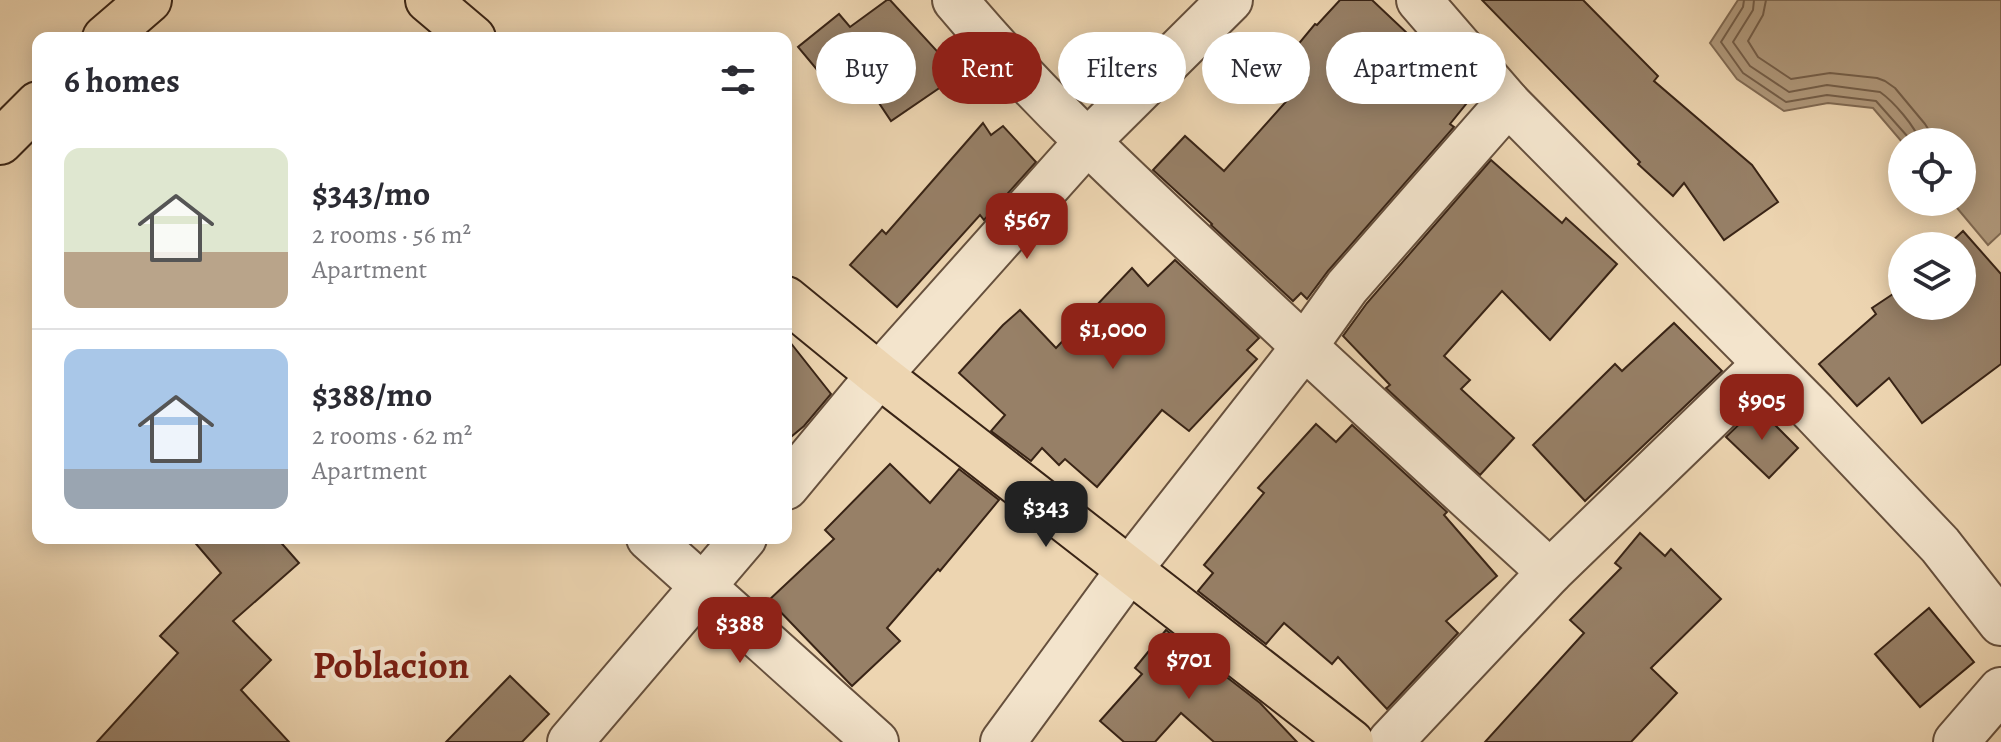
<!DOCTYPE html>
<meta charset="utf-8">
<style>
body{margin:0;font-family:Alegreya,serif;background:#f2f2f3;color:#2b2b33;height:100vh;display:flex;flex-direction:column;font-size:30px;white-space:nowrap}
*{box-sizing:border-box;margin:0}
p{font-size:26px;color:#7c7c81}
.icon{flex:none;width:44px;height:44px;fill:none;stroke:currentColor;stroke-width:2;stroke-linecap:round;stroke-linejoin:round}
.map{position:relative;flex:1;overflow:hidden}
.drawer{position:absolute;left:32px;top:32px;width:760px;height:512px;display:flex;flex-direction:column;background:#fff;border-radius:16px;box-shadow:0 4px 20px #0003}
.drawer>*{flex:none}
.hud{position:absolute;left:816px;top:32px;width:760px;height:72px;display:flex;gap:16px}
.fabs{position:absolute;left:1888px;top:128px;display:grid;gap:16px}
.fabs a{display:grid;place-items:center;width:88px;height:88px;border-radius:50%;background:#fff;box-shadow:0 4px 20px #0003;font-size:40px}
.price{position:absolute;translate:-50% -68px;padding:0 18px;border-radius:16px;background:#8f2418;color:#fff;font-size:26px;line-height:52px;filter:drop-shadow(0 2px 4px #0008)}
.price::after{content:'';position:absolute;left:50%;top:48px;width:24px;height:18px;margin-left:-12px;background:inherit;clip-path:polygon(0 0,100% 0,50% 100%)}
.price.current{background:#222;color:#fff}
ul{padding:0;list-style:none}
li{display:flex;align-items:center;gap:24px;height:200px;padding:0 32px}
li+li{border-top:2px solid #e1e1e2}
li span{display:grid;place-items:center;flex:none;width:224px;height:160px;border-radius:16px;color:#555}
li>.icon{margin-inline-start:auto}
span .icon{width:96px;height:96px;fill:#fffc;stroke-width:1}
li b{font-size:34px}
h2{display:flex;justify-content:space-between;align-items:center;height:96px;padding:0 32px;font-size:34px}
.tag{padding:0 28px;border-radius:36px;background:#fff;box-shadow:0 4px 20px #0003;font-size:28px;line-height:72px}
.tag.current{background:#8f2418;color:#fff}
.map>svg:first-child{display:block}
.water{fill:#b0997c;stroke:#806a53;stroke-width:2}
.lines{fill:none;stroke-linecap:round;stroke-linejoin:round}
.shore{stroke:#745e49;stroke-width:2}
.building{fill:#978067;stroke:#392416;stroke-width:2}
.minor-casing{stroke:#66503d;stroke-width:48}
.major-casing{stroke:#392416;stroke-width:48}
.minor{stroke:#f3e4cc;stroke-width:44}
.major{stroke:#edd5b1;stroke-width:44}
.labels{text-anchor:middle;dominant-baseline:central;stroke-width:8;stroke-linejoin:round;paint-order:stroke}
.district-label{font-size:38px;font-weight:bold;fill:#7a1f14;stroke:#f3e4cc}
</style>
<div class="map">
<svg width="2001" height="742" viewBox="0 0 2001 742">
<rect width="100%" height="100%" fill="#edd5b1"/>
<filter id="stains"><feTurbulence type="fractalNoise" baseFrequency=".0025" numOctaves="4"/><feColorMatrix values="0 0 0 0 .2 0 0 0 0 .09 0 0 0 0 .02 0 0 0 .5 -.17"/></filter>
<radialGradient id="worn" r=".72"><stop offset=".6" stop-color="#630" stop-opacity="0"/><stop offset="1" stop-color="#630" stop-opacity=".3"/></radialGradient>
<polygon class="water" points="1738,0 2001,0 2001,233 1988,245 1952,202 1962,202 1962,142 1902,142 1873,108 1828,103 1784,111 1737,79 1710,43"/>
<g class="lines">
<g class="shore">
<polyline points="1744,0 1743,7 1721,42 1743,73 1786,102 1827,95 1876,101 1908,137 1910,142"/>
<path d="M 1754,0 L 1753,10 L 1733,42 L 1750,66 L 1789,92 L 1827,85 L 1880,92 C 1893,101 1916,127 1920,142"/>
<polyline points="1766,0 1763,15 1748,41 1758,57 1791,79 1830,73 1877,78 1885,81 1895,88 1925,124 1930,132 1932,142"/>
</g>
</g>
<g class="building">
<polygon points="887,0 890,0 936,50 954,78 891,121 853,64 829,84 798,47 839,14 850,27"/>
<polygon points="1340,0 1372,0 1407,33 1398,44 1466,104 1450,124 1454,127 1328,271 1307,299 1301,293 1293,301 1211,225 1212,224 1153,170 1185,136 1224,171 1308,77 1286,59 1315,24 1317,25"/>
<polygon points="1482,0 1583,0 1658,76 1654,81 1752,165 1778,202 1724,240 1684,183 1673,196 1638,164 1640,162"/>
<polygon points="983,123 991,135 1003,126 1036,162 984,220 980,215 897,307 850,265 882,230 886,234"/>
<polygon points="1491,160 1562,223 1566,218 1617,264 1550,340 1502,291 1444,356 1470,380 1461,389 1514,438 1480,475 1386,388 1390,385 1343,336 1367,303"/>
<polygon points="1963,231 2001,274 2001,364 1922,423 1889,378 1857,406 1819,364 1876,314 1872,308 1902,288 1902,306 1962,306 1962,246 1947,246"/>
<polygon points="1175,260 1259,338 1247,350 1257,359 1189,431 1162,410 1097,487 1065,459 1059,465 1042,448 1031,461 991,431 1005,415 959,373 1003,325 1020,310 1056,348 1132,268 1148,286"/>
<polygon points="1674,323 1722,371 1585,501 1533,445 1615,364 1622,371"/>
<polygon points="786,337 831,394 804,426 786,441"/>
<polygon points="1757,407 1798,448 1769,478 1726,437"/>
<polygon points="1316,424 1336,442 1352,425 1447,512 1444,515 1497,576 1446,621 1458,633 1387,709 1338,657 1332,664 1284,623 1266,644 1198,591 1213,573 1204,565 1264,493 1258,488"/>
<polygon points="890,464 930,503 959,469 999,500 940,571 938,569 887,628 900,641 852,686 769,600 834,539 825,530"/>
<polygon points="1640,533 1665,556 1671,549 1721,599 1651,668 1677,693 1631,742 1485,742 1584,633 1570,620 1621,568 1615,563"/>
<polygon points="191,538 277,538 299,563 233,621 271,660 241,690 289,742 97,742 178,653 160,636 221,573"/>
<polygon points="1929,608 1974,662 1920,707 1875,654"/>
<polygon points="1166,630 1260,703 1297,742 1214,742 1181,713 1155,742 1124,742 1100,721 1142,674 1135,668"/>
<polygon points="510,676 549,714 522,742 446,742"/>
</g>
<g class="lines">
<g class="minor-casing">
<g id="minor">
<path d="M 955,0 C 1033,93 1122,176 1211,259 C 1323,365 1436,468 1550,572"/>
<polyline points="1419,0 1508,103 1814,412 1940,545 2001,623"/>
<polyline points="786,487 879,375 1087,142 1230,0"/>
<polyline points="649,538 876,742"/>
<polyline points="570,742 744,538"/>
<polyline points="1003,742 1129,570 1304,347 1347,287 1508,103"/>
<polyline points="1390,742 1550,572 1765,364"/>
<polyline points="1956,742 2001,690"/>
</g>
</g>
<g class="major-casing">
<g id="major">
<polyline points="428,0 473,38"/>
<polyline points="105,38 149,0"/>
<polyline points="0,142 38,104"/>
<polyline points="786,299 879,375 1351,742"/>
</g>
</g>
<use href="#minor" class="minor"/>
<use href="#major" class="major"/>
</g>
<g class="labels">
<g class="district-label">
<text x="391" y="665">Poblacion</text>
</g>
</g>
<rect width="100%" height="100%" filter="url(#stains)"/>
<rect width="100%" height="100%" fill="url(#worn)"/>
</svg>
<div class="fabs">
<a><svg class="icon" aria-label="locate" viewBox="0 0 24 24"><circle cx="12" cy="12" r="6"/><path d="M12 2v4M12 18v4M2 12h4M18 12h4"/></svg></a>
<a><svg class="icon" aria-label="layers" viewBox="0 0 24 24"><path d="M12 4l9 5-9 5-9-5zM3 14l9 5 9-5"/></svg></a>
</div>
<b class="price" style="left:1027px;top:261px">$567</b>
<b class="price" style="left:1113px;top:371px">$1,000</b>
<b class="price" style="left:1762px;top:442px">$905</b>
<b class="price current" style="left:1046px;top:549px">$343</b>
<b class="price" style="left:740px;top:665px">$388</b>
<b class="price" style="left:1189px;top:701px">$701</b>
<div class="hud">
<a class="tag">Buy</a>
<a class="tag current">Rent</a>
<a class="tag">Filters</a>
<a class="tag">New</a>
<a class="tag">Apartment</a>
</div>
<section class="drawer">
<h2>6 homes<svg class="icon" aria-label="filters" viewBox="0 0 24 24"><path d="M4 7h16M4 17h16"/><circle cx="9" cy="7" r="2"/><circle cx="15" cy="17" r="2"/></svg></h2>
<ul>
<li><span style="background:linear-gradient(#dfe7d0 65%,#b9a48a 0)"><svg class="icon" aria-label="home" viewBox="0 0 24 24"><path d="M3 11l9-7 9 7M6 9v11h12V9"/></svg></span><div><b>$343/mo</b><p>2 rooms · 56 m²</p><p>Apartment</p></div></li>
<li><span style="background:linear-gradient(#a9c7e8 75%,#9aa5b1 0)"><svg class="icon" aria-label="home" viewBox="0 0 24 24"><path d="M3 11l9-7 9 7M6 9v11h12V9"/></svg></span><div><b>$388/mo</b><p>2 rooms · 62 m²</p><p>Apartment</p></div></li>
</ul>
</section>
</div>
